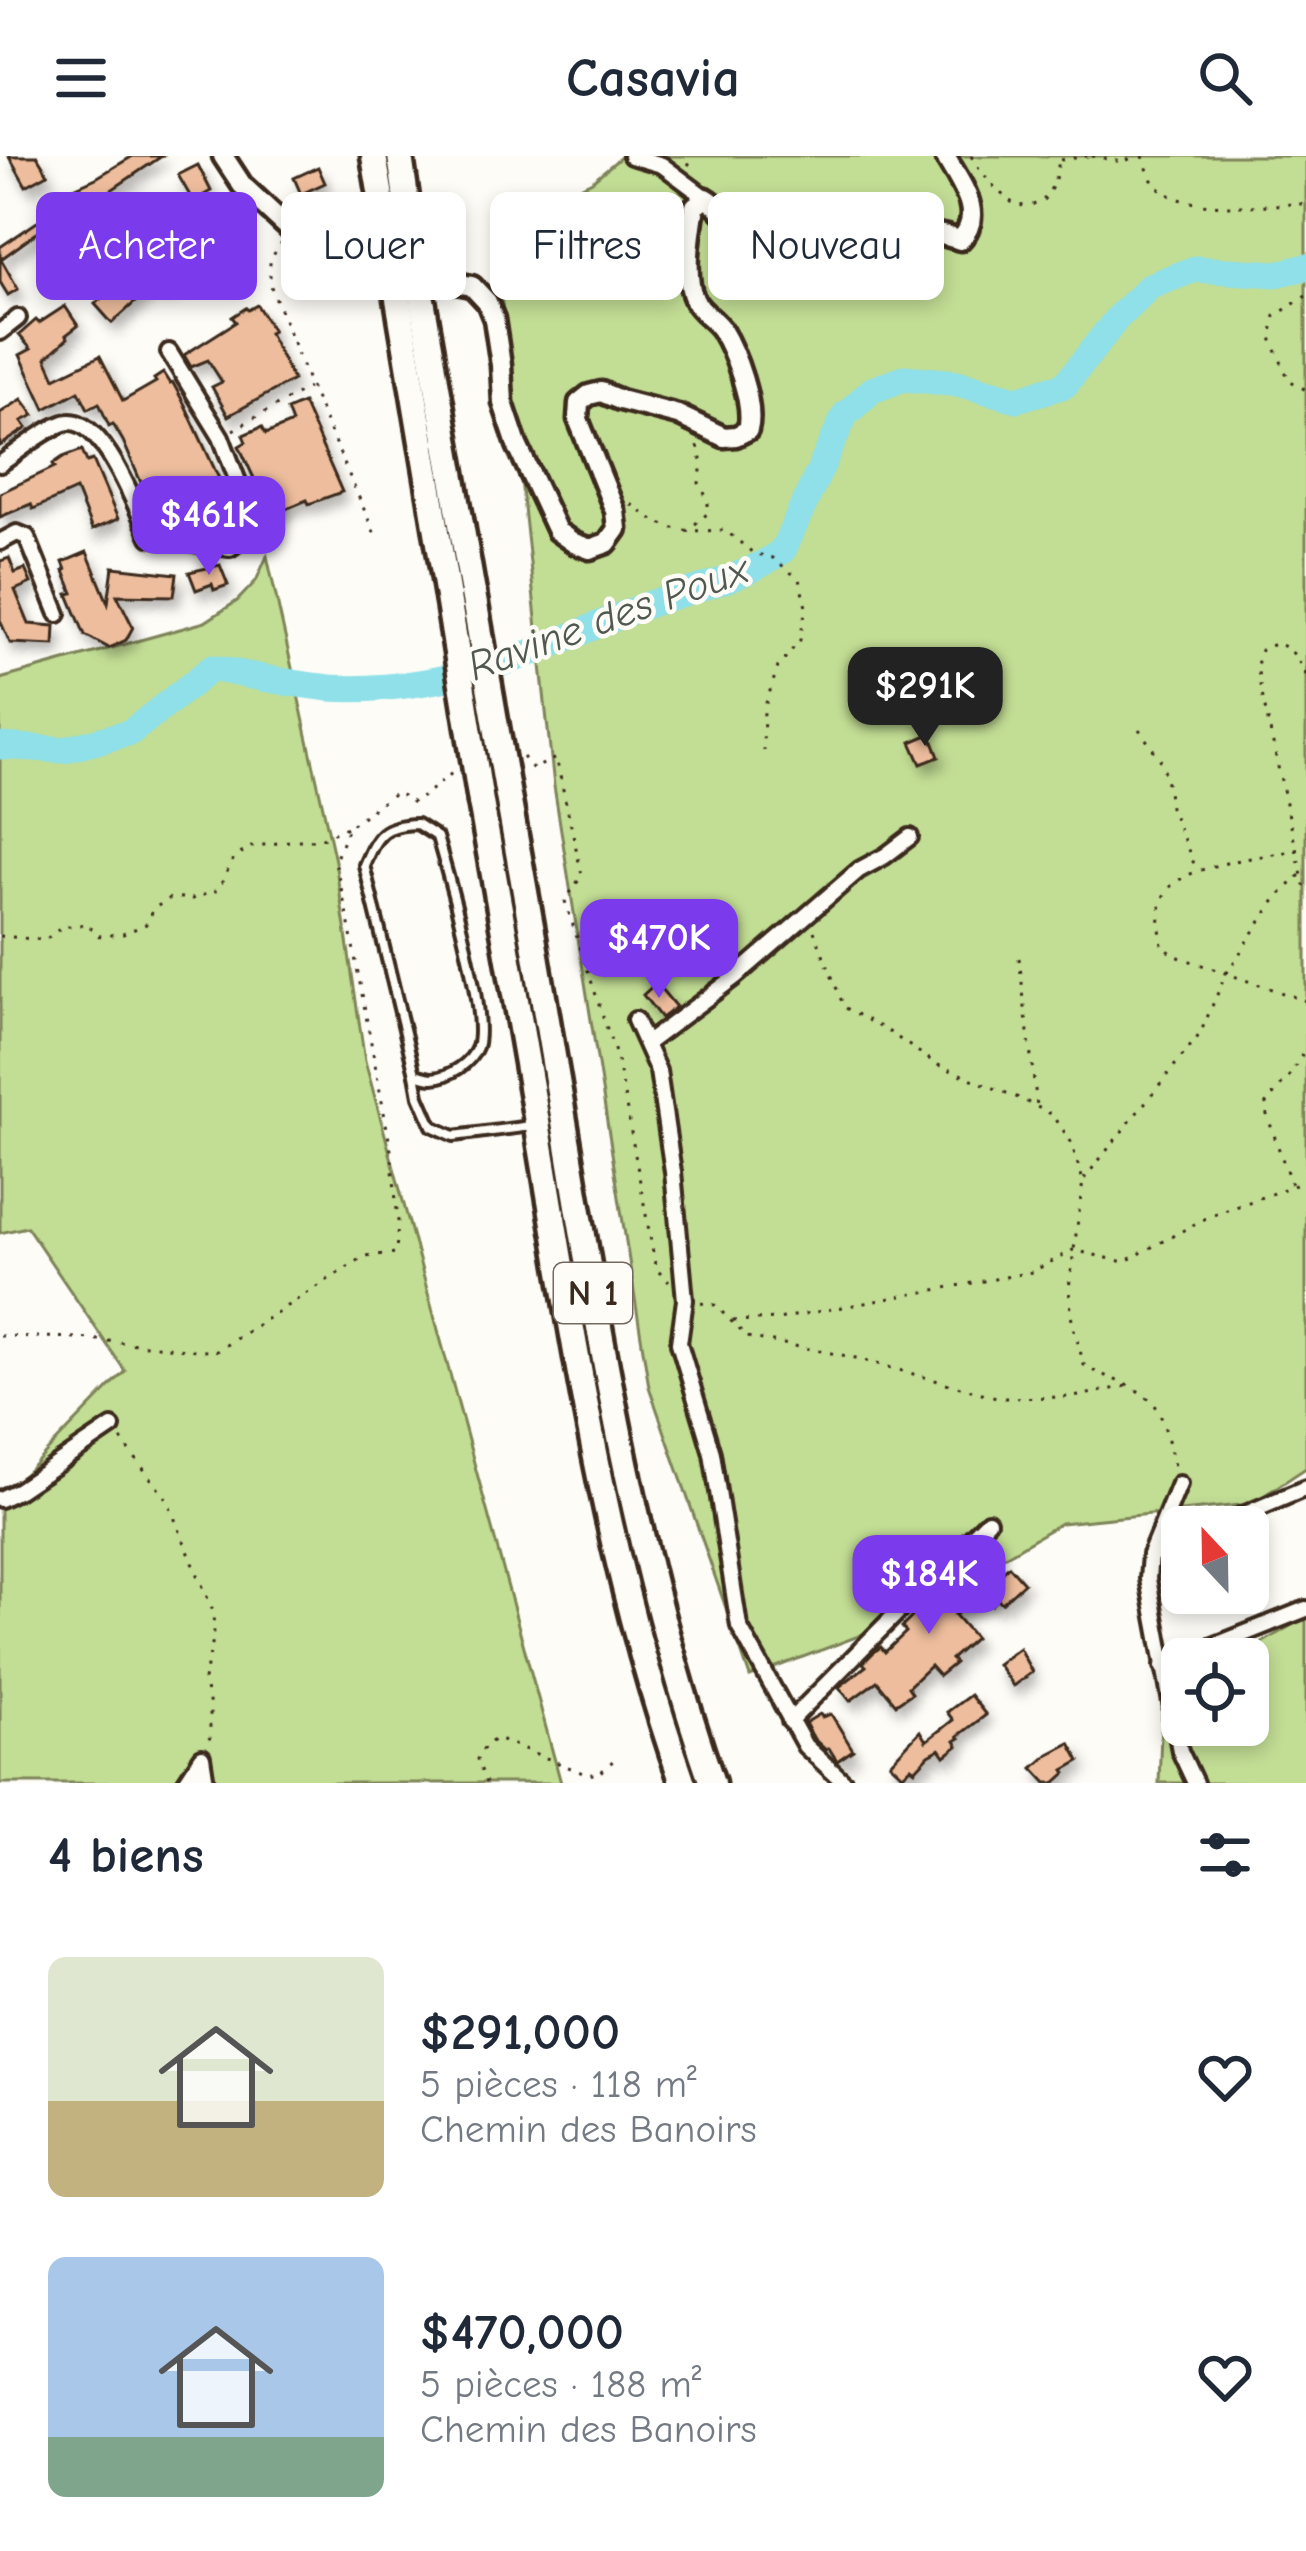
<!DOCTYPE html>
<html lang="fr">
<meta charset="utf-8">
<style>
body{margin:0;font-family:"Comic Neue",sans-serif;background:#f6f6f7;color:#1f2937;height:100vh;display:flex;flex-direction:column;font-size:45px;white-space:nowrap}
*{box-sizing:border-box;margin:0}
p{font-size:39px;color:#747a83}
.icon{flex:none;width:66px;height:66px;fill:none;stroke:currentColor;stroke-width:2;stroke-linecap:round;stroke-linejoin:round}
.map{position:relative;height:1627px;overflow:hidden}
.details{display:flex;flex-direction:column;background:#fff;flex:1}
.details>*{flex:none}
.banner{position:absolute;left:36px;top:36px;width:1236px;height:108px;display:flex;gap:24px}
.needle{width:78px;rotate:338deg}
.fabs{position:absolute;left:1161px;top:1350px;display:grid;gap:24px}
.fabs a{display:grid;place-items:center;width:108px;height:108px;border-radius:18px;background:#fff;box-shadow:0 6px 18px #0003;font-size:60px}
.price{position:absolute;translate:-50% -102px;padding:0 27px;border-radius:24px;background:#7c3aed;color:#fff;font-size:39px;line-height:78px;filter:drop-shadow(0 3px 6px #0008)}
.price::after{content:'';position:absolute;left:50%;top:72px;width:36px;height:27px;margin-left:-18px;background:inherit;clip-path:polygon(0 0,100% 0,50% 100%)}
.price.current{background:#222;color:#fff}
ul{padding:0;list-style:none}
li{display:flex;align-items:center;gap:36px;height:300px;padding:0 48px}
li span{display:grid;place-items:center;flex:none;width:336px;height:240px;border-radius:18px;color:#555}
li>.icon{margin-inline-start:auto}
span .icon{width:144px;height:144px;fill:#fffc;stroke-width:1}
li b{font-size:51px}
h2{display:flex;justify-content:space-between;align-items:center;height:144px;padding:0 48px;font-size:51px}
.pill{padding:0 42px;border-radius:18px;background:#fff;box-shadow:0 6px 18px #0003;font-size:42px;line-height:108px}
.pill.current{background:#7c3aed;color:#fff}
header{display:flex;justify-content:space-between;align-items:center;height:156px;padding:0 48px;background:#fff;font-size:54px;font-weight:800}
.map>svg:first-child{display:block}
.green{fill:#c2dd94;stroke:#7e8459;stroke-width:3}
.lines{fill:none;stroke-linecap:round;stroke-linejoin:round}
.river{stroke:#8fe0e8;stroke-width:27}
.building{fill:#edbd9d;stroke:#3b2a1e;stroke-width:3;filter:url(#shadow)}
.lane-casing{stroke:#3b2a1e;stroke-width:16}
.street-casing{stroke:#3b2a1e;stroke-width:22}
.secondary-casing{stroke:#3b2a1e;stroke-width:27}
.highway-casing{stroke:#3b2a1e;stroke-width:33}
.path{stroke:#3b2a1e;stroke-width:3;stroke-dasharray:3 9;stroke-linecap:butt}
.lane{stroke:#fdfcf7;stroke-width:8}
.street{stroke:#fdfcf7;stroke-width:14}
.secondary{stroke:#fdfcf7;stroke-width:18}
.highway{stroke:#fdfcf7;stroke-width:24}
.highway-bridge-casing{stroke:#3b2a1e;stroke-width:33;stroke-linecap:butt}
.highway-bridge{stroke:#fdfcf7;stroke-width:24}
.labels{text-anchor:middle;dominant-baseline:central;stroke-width:9;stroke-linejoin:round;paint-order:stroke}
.shield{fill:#fdfcf7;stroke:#75695f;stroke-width:3}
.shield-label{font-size:36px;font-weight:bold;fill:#3b2a1e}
.water-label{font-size:42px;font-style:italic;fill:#505850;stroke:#fdfcf7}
</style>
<header><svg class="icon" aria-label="menu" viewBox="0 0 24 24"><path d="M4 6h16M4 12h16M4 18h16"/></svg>Casavia<svg class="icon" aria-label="search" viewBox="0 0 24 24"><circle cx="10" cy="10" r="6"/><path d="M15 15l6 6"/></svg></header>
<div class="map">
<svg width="1306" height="1627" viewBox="0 0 1306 1627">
<defs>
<filter id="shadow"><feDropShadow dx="5" dy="9" stdDeviation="6" flood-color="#0004"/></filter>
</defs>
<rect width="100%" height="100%" fill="#fdfcf7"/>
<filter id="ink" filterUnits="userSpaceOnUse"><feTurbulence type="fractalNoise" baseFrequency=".00833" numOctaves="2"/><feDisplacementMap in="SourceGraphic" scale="24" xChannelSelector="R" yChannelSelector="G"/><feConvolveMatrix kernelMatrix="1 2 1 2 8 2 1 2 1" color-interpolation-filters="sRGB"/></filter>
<g filter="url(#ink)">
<g class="green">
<polygon points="622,0 1306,0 1306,1312 1251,1348 1061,1367 888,1469 750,1521 649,1231 554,630 494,73 592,25"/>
<polygon points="267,400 335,705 365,905 561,1627 0,1627 0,1339 7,1337 125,1215 27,1071 0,1077 0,523 205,466 237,445 256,425"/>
<polygon points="1306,1461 1306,1627 1159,1627 1162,1553 1182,1536 1182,1569 1248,1569 1248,1503 1234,1503"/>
</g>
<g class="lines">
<path class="river" d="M 0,590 L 64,594 L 131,576 L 212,512 C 251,520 290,528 330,532 C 386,536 458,523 511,504 C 560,487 607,463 656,446 C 698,431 748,422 783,394 L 845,259 L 872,234 L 904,222 L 957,227 L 1017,243 L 1065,229 L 1118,161 L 1150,130 L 1195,113 L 1277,118 L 1306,111"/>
</g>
<g class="building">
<polygon points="9,0 37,0 48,18 26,30"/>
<polygon points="133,0 162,0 110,35 73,53 65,36 96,22"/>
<polygon points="198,9 211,35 193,45 178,19"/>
<polygon points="318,11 325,27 301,38 294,22"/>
<polygon points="222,60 235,81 216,92 203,71"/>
<polygon points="43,62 48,69 1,103 18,133 8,139 0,126 0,91"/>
<polygon points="183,94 190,106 171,117 177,126 163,136 156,127 112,167 95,148 114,131 118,136 127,127 132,134 152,120 146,112 160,102 163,106"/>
<polygon points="257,149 273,175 269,177 293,224 228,260 212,231 222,226 208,204 191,211 184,199 236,166 232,161 246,152 248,154"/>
<polygon points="65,150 78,170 66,179 68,182 46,202 55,222 100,200 123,245 156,226 154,223 163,217 170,228 173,227 185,249 240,368 216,379 211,378 203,359 170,372 164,358 156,361 123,285 113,268 109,270 99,247 88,253 79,235 45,253 20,199 31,193 19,179 36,164 39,167"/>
<polygon points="22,243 34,259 22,265 27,272 0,290 0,257"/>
<polygon points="303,247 342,336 309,348 307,344 271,359 239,290 246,286 243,279 262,271 266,278 292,267 287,254"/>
<polygon points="82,294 87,306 93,304 118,363 92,374 76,334 33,353 31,348 0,361 0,337 55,311 53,308 63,301"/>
<polygon points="87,396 108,447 113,411 177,418 174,440 117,439 133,471 126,484 109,492 85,479 68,438 73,437 64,415 66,414 63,406"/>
<polygon points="9,402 15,417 25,413 31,427 15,434 29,468 55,470 54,489 10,487 0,464 0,405"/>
<polygon points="220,409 228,429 214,434 212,428 196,434 189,416"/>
<polygon points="930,578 939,601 921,608 911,586"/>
<polygon points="656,827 676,851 661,862 643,839"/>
<polygon points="1009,1410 1024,1427 1002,1447 998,1443 992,1449 983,1438 955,1459 975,1482 951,1503 955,1507 939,1520 930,1510 908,1531 912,1537 896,1548 877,1525 850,1545 839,1531 866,1510 863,1507 875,1495 881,1491 885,1496 906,1476 902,1471 938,1435 967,1414 983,1434"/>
<polygon points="1019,1492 1032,1516 1013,1530 997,1508"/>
<polygon points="970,1539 986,1559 958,1580 960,1582 955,1585 958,1590 945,1600 940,1593 929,1599 915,1614 911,1611 903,1619 890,1607 920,1575 926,1585 953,1564 947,1556"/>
<polygon points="820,1558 822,1561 831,1558 853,1594 837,1605 829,1592 826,1594 814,1583 805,1567"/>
<polygon points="1070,1587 1080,1605 1064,1614 1066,1617 1055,1627 1047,1627 1033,1612 1049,1598"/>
</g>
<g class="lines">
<g class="lane-casing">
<g id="lane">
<path d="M 417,668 L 437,681 C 448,719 488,859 477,891 C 471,907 450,921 433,922 C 427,922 421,919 415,918 L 364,709 C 377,679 382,669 417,668 Z"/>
<polyline points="415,918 419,940 432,970 454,980 531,970"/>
</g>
</g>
<g class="street-casing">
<g id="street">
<polyline points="631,0 662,9 706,42"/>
<polyline points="0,176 18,162"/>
<path d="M 0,308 C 18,296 44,274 64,267 C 101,255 137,354 150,381 L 230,392 L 256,373 L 221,281 L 169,196"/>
<polyline points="0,386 17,377 27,381 58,458"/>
<polyline points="635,864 658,915 673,1016 685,1144 679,1187 712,1297 739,1470 805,1590 845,1627"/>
<polyline points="647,887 735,821 859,714 885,700 910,681"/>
<polyline points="1179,1328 1150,1399 1148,1423 1180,1595 1195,1627"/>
<polyline points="0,1343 19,1334 112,1271"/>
<polyline points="1215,1371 1306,1332"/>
<polyline points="1150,1399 1182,1385"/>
<polyline points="1163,1510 1306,1453"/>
<polyline points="790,1565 988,1365"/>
<polyline points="185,1627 202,1601 206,1627"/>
</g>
</g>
<g class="secondary-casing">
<path id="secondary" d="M 223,0 L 242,29 L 323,104 L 355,120 L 379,125 L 440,124 L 472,130 L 487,146 L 494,163 L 501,209 L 503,247 L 517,289 L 557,375 L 574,387 L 590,393 L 607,387 L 617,373 L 615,355 L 578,263 L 579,247 L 589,239 L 601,236 L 620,244 L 678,259 L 724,281 L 736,280 L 748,274 C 755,248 735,196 721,173 C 714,163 701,156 695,145 C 683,122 691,75 695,50 L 706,42 C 725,52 733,77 756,82 C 784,89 811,74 839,72 C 877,68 923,72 960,84 C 986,58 960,27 945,0"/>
</g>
<g class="highway-casing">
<g id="highway">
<polyline points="374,0 392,106"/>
<polyline points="400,0 415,104"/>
<polyline points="420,132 473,437"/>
<polyline points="397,137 448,441"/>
<path d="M 508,640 C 529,756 549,873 568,989 C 603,1205 640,1420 712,1627"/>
<path d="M 481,646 C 504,775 527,903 548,1032 C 582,1235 614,1433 683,1627"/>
</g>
</g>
<g class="path">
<path d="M 971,0 C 984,21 997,36 1017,50 C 1024,49 1032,50 1039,47 C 1052,40 1059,13 1059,0"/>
<polyline points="1092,0 1122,6 1137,0"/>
<path d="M 1143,0 C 1146,8 1149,21 1154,27 C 1184,61 1266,47 1306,48"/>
<polyline points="1061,4 1087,0"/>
<polyline points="688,9 695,0"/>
<polyline points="282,86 270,104 270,128 310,230 377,383"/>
<polyline points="1306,140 1275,160 1271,182 1289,224 1306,234"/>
<polyline points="233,274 308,232"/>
<path d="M 631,348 C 665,376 682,376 725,374 L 753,397 L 773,402 L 799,423 L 806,451 L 800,484 L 778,511 L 764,553 L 763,595"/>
<polyline points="686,376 708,357 708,344 699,327 702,308 697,285"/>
<path d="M 1306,519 C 1295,498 1285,479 1261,494 L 1257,509 L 1260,529 L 1306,738"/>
<polyline points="1139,573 1160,603 1166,620 1170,651 1197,715"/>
<polyline points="523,601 533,613 556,602 582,719 565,745 618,906 656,1113 669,1126"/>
<path d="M 1298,694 C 1266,700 1189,708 1168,733 C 1156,747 1160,773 1162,790 L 1176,800 L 1306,845"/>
<path d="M 814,775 L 844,851 L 886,874 L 938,909 L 1021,943 L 1053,959 L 1071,986 L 1083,1025 L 1069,1132 L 1072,1166 L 1084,1209 C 1105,1223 1137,1228 1154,1248 C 1164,1259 1171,1298 1175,1314"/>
<polyline points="0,780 45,784 62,771 87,768 99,780 123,778 146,768 153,753 172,741 192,743 218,734 234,702 251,691 296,684 318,684 347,671"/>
<polyline points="1019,802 1037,950"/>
<polyline points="1084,1023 1200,878 1226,818 1275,744 1306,713"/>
<polyline points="1291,1028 1264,950 1290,919 1306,892"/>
<polyline points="701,1147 715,1149 747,1181 852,1201 1000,1242 1074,1241 1127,1230"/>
<polyline points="733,1165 778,1163 1032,1116 1073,1094 1124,1106 1208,1061 1306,1025"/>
<polyline points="0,1180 79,1182 215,1196 365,1100 396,1097 398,1065 391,994 348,763 335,705 348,671 396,636 414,647 456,614"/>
<polyline points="121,1283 167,1344 213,1455 214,1479 204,1524 210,1550 210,1581 207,1588"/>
<polyline points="486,1627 477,1603 485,1590 497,1582 588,1619 600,1617 617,1601"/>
</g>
<use href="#lane" class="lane"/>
<use href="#street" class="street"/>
<use href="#secondary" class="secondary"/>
<use href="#highway" class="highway"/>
<g class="highway-bridge-casing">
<g id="highway-bridge">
<polyline points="415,104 420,132"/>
<polyline points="392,106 397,137"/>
<polyline points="473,437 508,640"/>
<polyline points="448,441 481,646"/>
</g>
</g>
<use href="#highway-bridge" class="highway-bridge"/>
</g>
</g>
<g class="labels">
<rect class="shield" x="554" y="1107" width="78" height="60" rx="9"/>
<g class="shield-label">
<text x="593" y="1137">N 1</text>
</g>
<g class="water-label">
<text transform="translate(608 462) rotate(-20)">Ravine des Poux</text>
</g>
</g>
</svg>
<div class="fabs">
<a><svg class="needle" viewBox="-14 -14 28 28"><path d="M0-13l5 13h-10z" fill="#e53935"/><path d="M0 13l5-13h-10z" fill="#747a83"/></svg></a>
<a><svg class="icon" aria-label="locate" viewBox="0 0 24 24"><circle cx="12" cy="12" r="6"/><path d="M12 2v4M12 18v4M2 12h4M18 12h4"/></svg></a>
</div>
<b class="price" style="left:209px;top:422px">$461K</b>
<b class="price current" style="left:925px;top:593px">$291K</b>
<b class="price" style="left:659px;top:845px">$470K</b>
<b class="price" style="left:929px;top:1481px">$184K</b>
<div class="banner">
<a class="pill current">Acheter</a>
<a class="pill">Louer</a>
<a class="pill">Filtres</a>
<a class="pill">Nouveau</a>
</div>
</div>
<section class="details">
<h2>4 biens<svg class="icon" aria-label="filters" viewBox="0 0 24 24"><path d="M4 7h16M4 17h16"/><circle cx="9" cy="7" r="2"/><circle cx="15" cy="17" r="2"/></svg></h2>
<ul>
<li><span style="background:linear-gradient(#dfe7d0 60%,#c2b280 0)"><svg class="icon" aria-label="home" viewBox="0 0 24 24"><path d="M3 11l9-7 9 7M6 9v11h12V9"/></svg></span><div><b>$291,000</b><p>5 pièces · 118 m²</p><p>Chemin des Banoirs</p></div><svg class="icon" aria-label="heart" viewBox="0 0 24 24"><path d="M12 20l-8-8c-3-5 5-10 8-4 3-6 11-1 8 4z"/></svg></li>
<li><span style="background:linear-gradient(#a9c7e8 75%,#7fa58c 0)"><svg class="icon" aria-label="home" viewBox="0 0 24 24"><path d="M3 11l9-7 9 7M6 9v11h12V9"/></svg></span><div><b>$470,000</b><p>5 pièces · 188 m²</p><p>Chemin des Banoirs</p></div><svg class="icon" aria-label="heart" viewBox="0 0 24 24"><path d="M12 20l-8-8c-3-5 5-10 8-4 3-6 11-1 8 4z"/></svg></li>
</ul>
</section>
